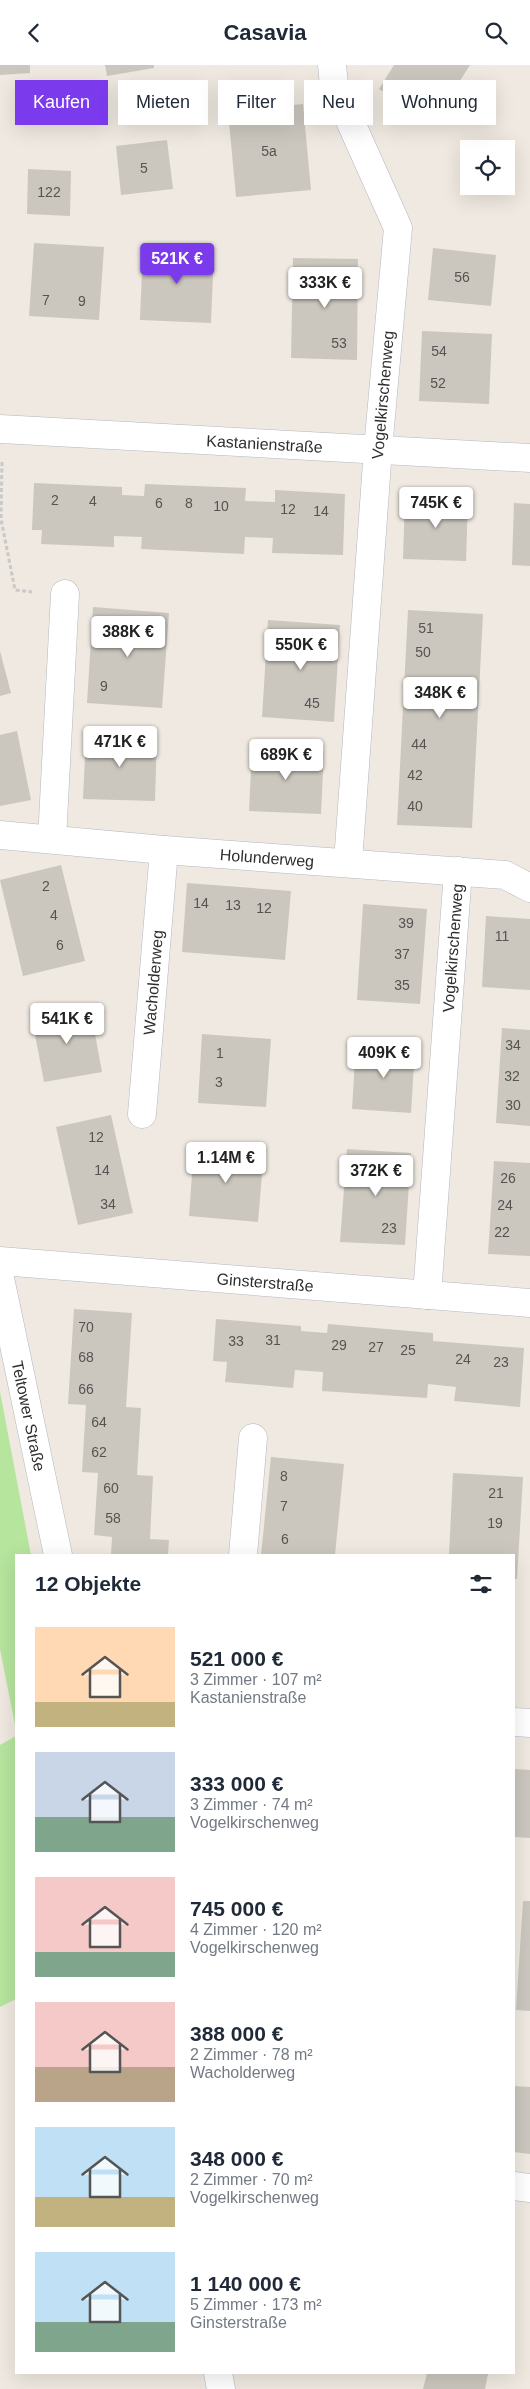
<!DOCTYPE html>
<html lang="de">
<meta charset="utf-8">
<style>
body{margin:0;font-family:Helvetica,sans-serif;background:#f6f6f7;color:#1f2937;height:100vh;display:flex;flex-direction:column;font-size:19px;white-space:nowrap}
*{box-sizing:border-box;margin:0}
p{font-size:16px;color:#747a83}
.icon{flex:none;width:28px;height:28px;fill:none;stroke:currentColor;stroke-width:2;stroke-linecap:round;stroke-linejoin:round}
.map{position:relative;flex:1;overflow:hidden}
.panel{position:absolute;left:15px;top:1489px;width:500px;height:820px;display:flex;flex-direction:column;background:#fff;border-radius:0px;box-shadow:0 5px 20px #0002}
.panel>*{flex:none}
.hud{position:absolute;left:15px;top:15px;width:500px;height:45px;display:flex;gap:10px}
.fabs{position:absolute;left:460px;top:75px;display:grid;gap:10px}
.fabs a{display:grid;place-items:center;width:55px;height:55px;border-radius:0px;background:#fff;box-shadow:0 5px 20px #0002;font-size:25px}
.price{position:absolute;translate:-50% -42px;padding:0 11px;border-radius:5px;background:#fff;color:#222;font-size:16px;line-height:32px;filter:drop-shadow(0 1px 2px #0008)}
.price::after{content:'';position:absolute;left:50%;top:30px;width:15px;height:11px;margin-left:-8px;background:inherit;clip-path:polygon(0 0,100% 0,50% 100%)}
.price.on{background:#7c3aed;color:#fff}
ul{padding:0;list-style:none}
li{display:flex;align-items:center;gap:15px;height:125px;padding:0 20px}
li span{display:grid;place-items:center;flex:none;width:140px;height:100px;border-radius:0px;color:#555}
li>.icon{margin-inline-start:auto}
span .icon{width:60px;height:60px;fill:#fffc;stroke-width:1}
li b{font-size:21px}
h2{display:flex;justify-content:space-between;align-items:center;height:60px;padding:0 20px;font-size:21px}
.chip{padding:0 18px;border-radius:0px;background:#fff;box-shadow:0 5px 20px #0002;font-size:18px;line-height:45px}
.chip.on{background:#7c3aed;color:#fff}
header{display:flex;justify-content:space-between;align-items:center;height:65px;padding:0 20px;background:#fff;font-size:22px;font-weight:700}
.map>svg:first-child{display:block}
.green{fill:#b6e59e}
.building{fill:#cbc7bf}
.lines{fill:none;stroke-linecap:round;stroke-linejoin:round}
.minor-casing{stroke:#b4b7c1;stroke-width:29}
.path{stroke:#c9c9c9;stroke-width:3;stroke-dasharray:4 2.5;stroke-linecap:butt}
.minor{stroke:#fff;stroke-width:28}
.labels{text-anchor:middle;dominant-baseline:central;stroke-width:4.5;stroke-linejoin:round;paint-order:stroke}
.number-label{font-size:14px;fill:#555452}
.street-label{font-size:16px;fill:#2e2e2e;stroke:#fff}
</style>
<header><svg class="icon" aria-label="back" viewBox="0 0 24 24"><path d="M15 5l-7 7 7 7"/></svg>Casavia<svg class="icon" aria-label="search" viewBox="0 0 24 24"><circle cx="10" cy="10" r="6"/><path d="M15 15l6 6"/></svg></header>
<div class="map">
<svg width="530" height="2324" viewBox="0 0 530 2324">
<rect width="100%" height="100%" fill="#efe9e1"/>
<g class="green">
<polygon points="0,1327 31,1490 16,1490 16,1665 0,1584"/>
<polygon points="16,1671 16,1934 0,1942 0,1680"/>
</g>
<g class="building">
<polygon points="0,0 30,0 30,8 0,10"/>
<polygon points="105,0 154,0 154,3 107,11"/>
<polygon points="394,0 470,0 433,58 379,24"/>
<polygon points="303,39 311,125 236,132 228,46"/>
<polygon points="167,75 173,124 121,130 116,81"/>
<polygon points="28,104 71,106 70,151 27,149"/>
<polygon points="34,178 104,182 99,255 29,251"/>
<polygon points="143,182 214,185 211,258 140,255"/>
<polygon points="433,183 496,190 491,241 428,235"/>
<polygon points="293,193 358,194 357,295 291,293"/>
<polygon points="422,266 492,269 489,339 419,336"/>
<polygon points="34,418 122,422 122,430 144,431 145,419 246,423 245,436 275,437 275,425 345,429 343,490 272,488 273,473 245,472 244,489 141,484 142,472 114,471 114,482 41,479 42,465 32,465"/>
<polygon points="405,433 468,435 466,496 403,494"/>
<polygon points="514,438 530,439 530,501 512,500"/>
<polygon points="93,542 169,548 162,643 87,638"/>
<polygon points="408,545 483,549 472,763 397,760"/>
<polygon points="268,555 340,560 334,657 262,652"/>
<polygon points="0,586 11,628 0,631"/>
<polygon points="17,666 31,735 0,741 0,670"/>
<polygon points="86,669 157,671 155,736 83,734"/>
<polygon points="252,682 324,686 321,749 249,746"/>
<polygon points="61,800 85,896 23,911 0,815"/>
<polygon points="187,818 291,826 285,895 182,887"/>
<polygon points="363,839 427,844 420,939 357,935"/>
<polygon points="486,851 530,854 530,925 482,922"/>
<polygon points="90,942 102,1007 44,1017 32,954"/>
<polygon points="502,963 530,965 530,1061 496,1058"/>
<polygon points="202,969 271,974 266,1042 198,1038"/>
<polygon points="356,979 415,983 411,1048 352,1044"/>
<polygon points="111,1050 133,1148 78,1160 56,1062"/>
<polygon points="194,1081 264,1086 258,1157 189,1151"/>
<polygon points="347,1084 411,1088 405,1180 340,1177"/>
<polygon points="494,1096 530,1098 530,1191 488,1189"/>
<polygon points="74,1244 132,1248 126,1342 141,1343 137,1410 153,1411 150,1474 169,1475 168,1490 111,1490 112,1472 94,1470 98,1408 82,1407 86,1340 68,1339"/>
<polygon points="216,1254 301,1261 301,1266 327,1268 328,1259 433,1268 433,1276 524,1283 520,1342 454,1336 456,1322 428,1319 427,1333 322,1326 323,1307 295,1305 293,1323 225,1317 227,1297 213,1296"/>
<polygon points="271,1392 344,1399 335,1490 261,1490"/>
<polygon points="453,1408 523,1412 517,1514 514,1514 514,1490 449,1490"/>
<polygon points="514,1704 530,1705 530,1773 514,1772"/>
<polygon points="523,1836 530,1836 530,1946 516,1945"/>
<polygon points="514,2021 530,2022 530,2089 514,2087"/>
<polygon points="427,2308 483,2308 488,2309 485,2324 423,2324"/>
</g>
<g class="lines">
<g class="minor-casing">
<g id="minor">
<polyline points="332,0 334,20 398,163 378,384 348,797"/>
<path id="s1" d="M 0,364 L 530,393"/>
<path id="s2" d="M 0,770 L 164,785 L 505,810 L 530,823"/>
<polyline points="52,774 65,529"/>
<path id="s3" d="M 142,1049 L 164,785"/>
<path id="s4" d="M 0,1196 L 530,1238"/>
<path id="s5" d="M 0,1213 L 58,1490"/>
<path id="s6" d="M 427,1230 L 458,806"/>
<polyline points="243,1490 253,1373"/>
<polyline points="514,1657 530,1658"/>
<polyline points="514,2121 530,2123"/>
<polyline points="218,2308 221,2324"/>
</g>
</g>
<polyline class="path" points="2,397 1,454 15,525 32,527"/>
<use href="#minor" class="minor"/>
</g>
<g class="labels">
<g class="number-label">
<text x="269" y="86">5a</text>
<text x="144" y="103">5</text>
<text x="49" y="127">122</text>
<text x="462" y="212">56</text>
<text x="46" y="235">7</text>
<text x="82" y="236">9</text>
<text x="339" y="278">53</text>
<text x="439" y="286">54</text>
<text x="438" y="318">52</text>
<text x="55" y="435">2</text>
<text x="93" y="436">4</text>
<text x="159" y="438">6</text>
<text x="189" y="438">8</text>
<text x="221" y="441">10</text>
<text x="288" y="444">12</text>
<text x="321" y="446">14</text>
<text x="426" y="563">51</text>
<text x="423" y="587">50</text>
<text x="104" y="621">9</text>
<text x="312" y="638">45</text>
<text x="419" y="679">44</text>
<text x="415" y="710">42</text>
<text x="415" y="741">40</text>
<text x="46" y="821">2</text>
<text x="201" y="838">14</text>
<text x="233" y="840">13</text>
<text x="264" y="843">12</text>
<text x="54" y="850">4</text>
<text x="406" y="858">39</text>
<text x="502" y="871">11</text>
<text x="60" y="880">6</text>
<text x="402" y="889">37</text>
<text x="402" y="920">35</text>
<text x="513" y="980">34</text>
<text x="220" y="988">1</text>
<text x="512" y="1011">32</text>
<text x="219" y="1017">3</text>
<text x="513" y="1040">30</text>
<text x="96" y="1072">12</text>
<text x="102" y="1105">14</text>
<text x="508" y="1113">26</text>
<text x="108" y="1139">34</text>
<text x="505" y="1140">24</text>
<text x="389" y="1163">23</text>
<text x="502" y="1167">22</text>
<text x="86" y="1262">70</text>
<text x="273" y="1275">31</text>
<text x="236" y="1276">33</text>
<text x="339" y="1280">29</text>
<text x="376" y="1282">27</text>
<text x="408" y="1285">25</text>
<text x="86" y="1292">68</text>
<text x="463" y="1294">24</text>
<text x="501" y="1297">23</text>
<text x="86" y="1324">66</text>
<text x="99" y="1357">64</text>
<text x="99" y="1387">62</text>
<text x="284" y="1411">8</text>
<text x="111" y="1423">60</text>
<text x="496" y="1428">21</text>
<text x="284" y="1441">7</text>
<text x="113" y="1453">58</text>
<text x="495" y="1458">19</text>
<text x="285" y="1474">6</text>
</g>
<g class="street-label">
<text transform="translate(383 330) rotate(-85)">Vogelkirschenweg</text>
<text stroke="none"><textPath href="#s1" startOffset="265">Kastanienstraße</textPath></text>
<text stroke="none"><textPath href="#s2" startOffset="268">Holunderweg</textPath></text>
<text stroke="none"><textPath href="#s6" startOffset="348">Vogelkirschenweg</textPath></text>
<text stroke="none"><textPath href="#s3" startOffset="132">Wacholderweg</textPath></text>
<text stroke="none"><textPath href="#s4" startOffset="266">Ginsterstraße</textPath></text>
<text stroke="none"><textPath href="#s5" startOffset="141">Teltower Straße</textPath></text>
</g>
</g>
</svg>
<div class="fabs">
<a><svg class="icon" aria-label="locate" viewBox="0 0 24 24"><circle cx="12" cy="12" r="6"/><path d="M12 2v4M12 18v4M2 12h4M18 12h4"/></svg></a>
</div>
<b class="price on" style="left:177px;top:220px">521K €</b>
<b class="price" style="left:325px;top:244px">333K €</b>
<b class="price" style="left:436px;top:464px">745K €</b>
<b class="price" style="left:128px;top:593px">388K €</b>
<b class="price" style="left:301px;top:606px">550K €</b>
<b class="price" style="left:440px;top:654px">348K €</b>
<b class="price" style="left:120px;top:703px">471K €</b>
<b class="price" style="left:286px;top:716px">689K €</b>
<b class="price" style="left:67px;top:980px">541K €</b>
<b class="price" style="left:384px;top:1014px">409K €</b>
<b class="price" style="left:226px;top:1119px">1.14M €</b>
<b class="price" style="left:376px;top:1132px">372K €</b>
<div class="hud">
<a class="chip on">Kaufen</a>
<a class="chip">Mieten</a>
<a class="chip">Filter</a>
<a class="chip">Neu</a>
<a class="chip">Wohnung</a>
</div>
<section class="panel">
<h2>12 Objekte<svg class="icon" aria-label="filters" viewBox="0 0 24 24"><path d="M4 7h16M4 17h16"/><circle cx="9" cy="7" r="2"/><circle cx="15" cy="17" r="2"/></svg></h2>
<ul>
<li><span style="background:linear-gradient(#ffd9b3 75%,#c2b280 0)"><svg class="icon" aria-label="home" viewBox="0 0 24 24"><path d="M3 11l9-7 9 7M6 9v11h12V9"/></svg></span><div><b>521 000 €</b><p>3 Zimmer · 107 m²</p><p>Kastanienstraße</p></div></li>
<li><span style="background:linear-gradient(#c9d6e8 65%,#7fa58c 0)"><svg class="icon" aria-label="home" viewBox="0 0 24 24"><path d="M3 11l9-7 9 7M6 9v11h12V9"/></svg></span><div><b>333 000 €</b><p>3 Zimmer · 74 m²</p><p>Vogelkirschenweg</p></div></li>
<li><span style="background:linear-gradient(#f6c9c9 75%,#7fa58c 0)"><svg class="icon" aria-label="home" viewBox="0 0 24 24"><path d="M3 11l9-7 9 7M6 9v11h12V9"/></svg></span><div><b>745 000 €</b><p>4 Zimmer · 120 m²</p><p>Vogelkirschenweg</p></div></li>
<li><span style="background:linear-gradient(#f6c9c9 65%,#b9a48a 0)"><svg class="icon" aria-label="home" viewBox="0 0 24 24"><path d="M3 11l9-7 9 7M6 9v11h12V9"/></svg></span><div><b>388 000 €</b><p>2 Zimmer · 78 m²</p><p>Wacholderweg</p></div></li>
<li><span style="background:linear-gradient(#bfe0f5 70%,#c2b280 0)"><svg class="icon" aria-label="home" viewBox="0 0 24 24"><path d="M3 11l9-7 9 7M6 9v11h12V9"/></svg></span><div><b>348 000 €</b><p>2 Zimmer · 70 m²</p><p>Vogelkirschenweg</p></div></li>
<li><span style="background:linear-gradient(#bfe0f5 70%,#7fa58c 0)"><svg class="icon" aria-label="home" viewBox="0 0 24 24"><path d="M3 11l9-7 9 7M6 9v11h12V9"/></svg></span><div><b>1 140 000 €</b><p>5 Zimmer · 173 m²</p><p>Ginsterstraße</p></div></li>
</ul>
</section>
</div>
